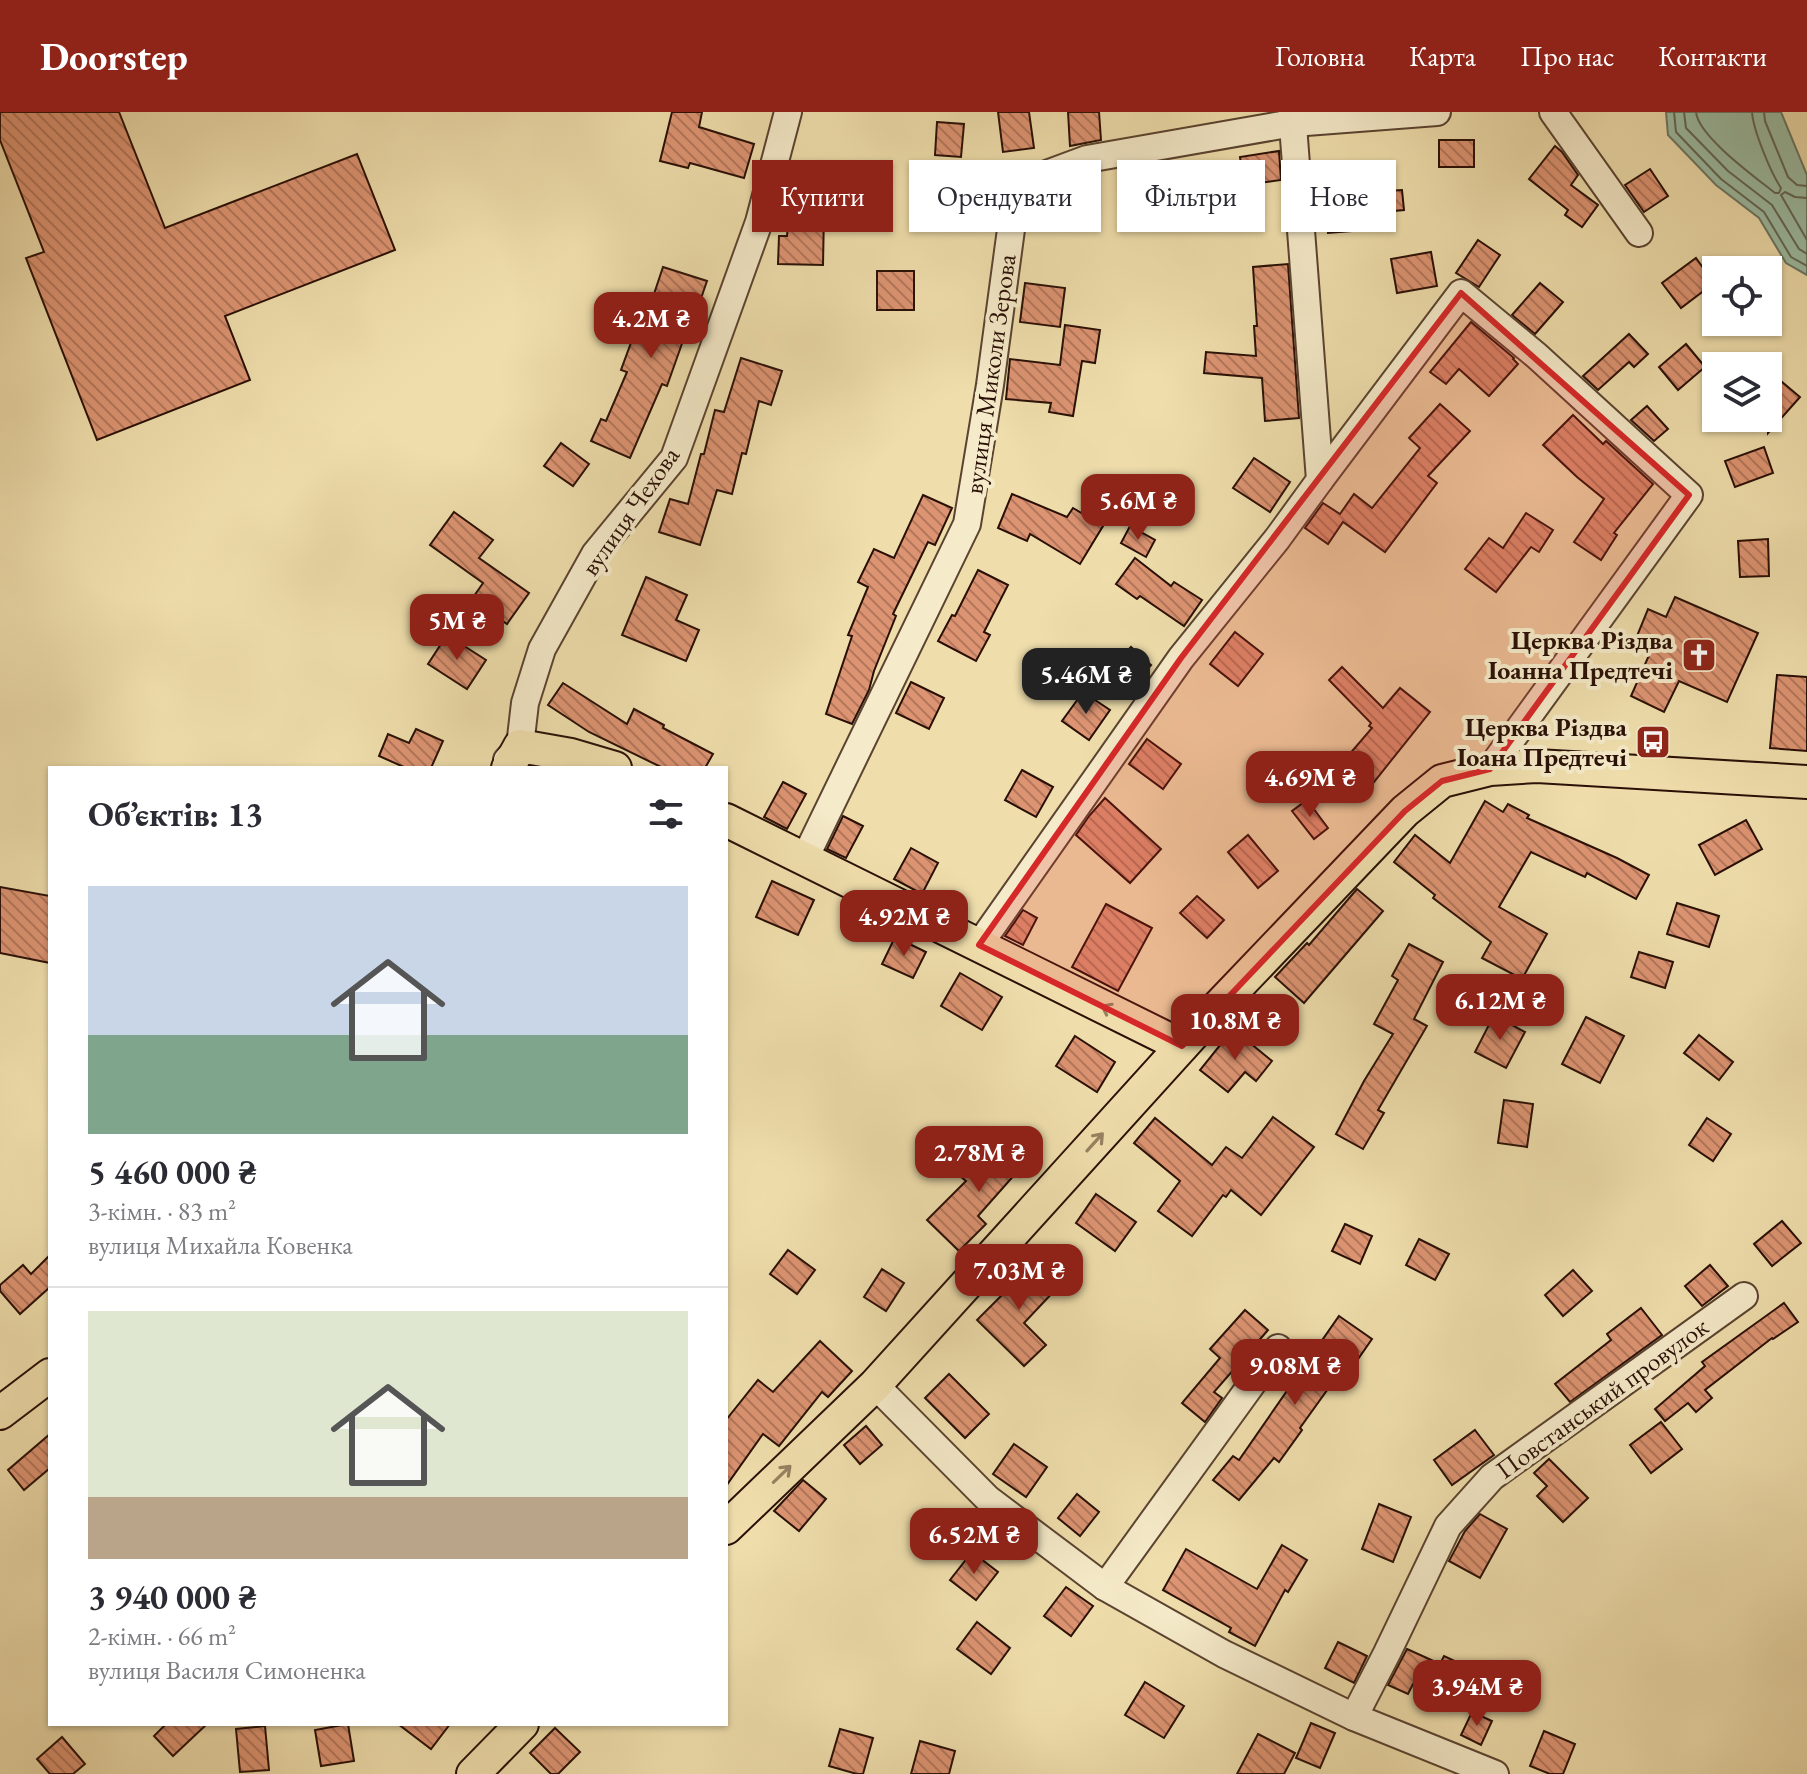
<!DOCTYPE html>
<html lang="uk">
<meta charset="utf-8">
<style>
body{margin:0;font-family:"EB Garamond",serif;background:#f2f2f3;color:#2b2b33;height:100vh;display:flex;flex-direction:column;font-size:30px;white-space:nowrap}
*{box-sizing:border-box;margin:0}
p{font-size:26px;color:#7c7c81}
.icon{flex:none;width:44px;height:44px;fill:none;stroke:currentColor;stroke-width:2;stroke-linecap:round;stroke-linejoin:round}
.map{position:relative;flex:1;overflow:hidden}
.side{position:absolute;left:48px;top:654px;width:680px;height:960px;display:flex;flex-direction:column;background:#fff;border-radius:0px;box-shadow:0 2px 6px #0004}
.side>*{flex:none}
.hud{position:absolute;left:752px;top:48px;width:760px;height:72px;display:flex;gap:16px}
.tools{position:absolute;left:1702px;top:144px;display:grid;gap:16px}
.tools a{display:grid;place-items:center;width:80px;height:80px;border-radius:0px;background:#fff;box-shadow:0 2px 6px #0004;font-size:40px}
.price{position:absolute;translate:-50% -68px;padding:0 18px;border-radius:16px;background:#8f2418;color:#fff;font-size:26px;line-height:52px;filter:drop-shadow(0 2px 4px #0008)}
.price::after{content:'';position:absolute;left:50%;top:48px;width:24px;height:18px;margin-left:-12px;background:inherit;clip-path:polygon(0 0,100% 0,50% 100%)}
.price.selected{background:#222;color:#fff}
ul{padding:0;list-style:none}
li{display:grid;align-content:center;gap:16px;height:424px;padding:0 40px}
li+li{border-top:2px solid #e1e1e2}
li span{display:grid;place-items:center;height:248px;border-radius:0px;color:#555}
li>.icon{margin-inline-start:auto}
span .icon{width:144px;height:144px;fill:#fffc;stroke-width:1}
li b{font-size:34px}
h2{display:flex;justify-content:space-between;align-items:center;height:96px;padding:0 40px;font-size:34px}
.tag{padding:0 28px;border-radius:0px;background:#fff;box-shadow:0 2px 6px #0004;font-size:28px;line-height:72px}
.tag.selected{background:#8f2418;color:#fff}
header{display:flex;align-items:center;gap:48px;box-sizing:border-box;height:112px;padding:0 40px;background:#8f2418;color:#fff}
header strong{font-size:38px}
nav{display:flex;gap:44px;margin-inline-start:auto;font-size:28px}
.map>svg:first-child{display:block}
.water{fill:#9bbda4;stroke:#6d7765;stroke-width:2}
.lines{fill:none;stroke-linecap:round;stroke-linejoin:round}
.shore{stroke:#626655;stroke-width:2}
.building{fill:url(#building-back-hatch);stroke:#290f06;stroke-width:2}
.minor-casing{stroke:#5a4330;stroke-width:30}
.major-casing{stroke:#290f06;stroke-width:36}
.minor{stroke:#f5eac9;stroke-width:26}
.major{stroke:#efdeac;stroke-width:32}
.oneway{stroke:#968161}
.marked{fill:#d62828;fill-opacity:0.2;stroke:#d62828;stroke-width:6;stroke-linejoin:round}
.labels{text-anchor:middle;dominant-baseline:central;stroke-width:8;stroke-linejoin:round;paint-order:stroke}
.street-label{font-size:26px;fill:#290f06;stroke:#f5eac9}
.poi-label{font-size:26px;font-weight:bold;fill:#290f06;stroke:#f5eac9;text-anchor:end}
</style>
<header>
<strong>Doorstep</strong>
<nav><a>Головна</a><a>Карта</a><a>Про нас</a><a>Контакти</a></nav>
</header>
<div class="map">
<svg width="1807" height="1662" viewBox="0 0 1807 1662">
<defs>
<pattern id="building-back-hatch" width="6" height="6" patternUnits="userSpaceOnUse" patternTransform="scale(2)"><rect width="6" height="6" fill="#dd9472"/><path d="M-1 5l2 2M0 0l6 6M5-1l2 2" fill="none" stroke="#b3775c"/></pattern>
</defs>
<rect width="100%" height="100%" fill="#efdeac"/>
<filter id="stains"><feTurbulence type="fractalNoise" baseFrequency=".0025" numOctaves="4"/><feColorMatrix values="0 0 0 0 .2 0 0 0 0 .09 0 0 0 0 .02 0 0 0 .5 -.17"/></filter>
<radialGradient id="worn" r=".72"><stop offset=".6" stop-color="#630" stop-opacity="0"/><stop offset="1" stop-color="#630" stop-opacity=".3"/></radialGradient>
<polygon class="water" points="1666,0 1781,0 1807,63 1807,163 1786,151 1759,106 1716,73 1668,23"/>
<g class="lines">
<g class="shore">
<polyline points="1674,0 1676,20 1721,67 1764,100 1791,145 1807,154"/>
<polyline points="1684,0 1686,16 1728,59 1772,93 1799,137 1807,142"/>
<path d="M 1696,0 C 1698,24 1755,65 1775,81 L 1779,81 L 1781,76 C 1771,61 1753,18 1752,0"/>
<polyline points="1764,0 1765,9 1788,65 1797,73 1807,74"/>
<polyline points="1807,86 1795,85 1785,80 1781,83 1807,128"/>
</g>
</g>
<g class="building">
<polygon points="0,0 119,0 165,116 357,42 395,138 225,204 250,268 97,328 26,146 44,140 0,28"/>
<polygon points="672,0 702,0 699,15 754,32 744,66 690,51 688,56 660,49"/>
<polygon points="998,0 1029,0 1034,36 1003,40"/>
<polygon points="1068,0 1099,0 1101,28 1070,34"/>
<polygon points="937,10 964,12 961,45 935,43"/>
<rect x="1439" y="28" width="35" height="27"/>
<polygon points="1555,34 1562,40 1578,63 1571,73 1598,93 1582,115 1565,103 1568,98 1529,67"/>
<polygon points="1279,39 1281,68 1244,73 1240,45"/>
<polygon points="1208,57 1210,90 1160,93 1160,103 1122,104 1121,65 1174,64 1174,59"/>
<polygon points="1650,57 1668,84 1644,100 1625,73"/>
<polygon points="792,63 832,67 828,101 824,100 823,153 778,152 779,124 787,124"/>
<polygon points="1402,78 1404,98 1370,101 1368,80"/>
<polygon points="1362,87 1364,118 1328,121 1326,90"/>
<polygon points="1478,128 1500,143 1479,175 1456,161"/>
<polygon points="1431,140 1437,174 1397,181 1391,147"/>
<polygon points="1696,146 1714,171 1681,196 1662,171"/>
<polygon points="1288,152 1299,306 1265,309 1262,266 1204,261 1206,240 1256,244 1254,214 1257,214 1253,155"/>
<polygon points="663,155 707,169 687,227 684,226 667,274 662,272 630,346 591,329 601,307 606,309 627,260 621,258 632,228 638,230"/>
<rect x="877" y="159" width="37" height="39"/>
<polygon points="1025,171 1065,176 1060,215 1020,210"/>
<polygon points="1540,171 1563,190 1535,222 1512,203"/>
<polygon points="1471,210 1514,246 1513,247 1518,252 1489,284 1459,257 1446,272 1430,260"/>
<polygon points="1065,213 1100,218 1095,251 1082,249 1073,304 1049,300 1051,291 1006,287 1010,247 1060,253"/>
<polygon points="1629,222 1648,242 1634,255 1629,250 1598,278 1583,264"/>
<polygon points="1686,232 1705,255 1678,278 1659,255"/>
<polygon points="741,246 782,259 771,293 759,289 746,342 742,341 732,382 717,378 700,433 659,420 670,387 688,392 701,342 704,342 715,298 724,300"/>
<polygon points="1776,265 1800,285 1768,321 1768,275"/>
<polygon points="1440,292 1470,319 1428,364 1437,371 1385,440 1343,410 1328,432 1305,416 1323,391 1340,402 1354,382 1372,396 1420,336 1409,326"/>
<polygon points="1647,294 1668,317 1654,329 1631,308"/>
<polygon points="1573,303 1603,332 1606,329 1653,372 1614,421 1617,423 1601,448 1574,430 1604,387 1577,365 1543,333"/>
<polygon points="561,331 589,352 573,374 544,354"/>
<polygon points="1764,335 1773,361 1735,375 1725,349"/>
<polygon points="1254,346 1290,370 1270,400 1233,376"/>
<polygon points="1012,382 1067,405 1073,396 1103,414 1080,452 1030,422 1027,429 998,416"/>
<polygon points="923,383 952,396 935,433 928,430 893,502 896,504 874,559 869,578 852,612 826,602 852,524 848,523 868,475 858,470 874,437 894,446"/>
<polygon points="454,400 493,428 479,446 529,481 507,512 472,487 483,471 430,433"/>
<polygon points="1526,401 1553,418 1539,440 1531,435 1496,480 1465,457 1489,426 1503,436"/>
<polygon points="1130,414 1155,428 1146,445 1121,431"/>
<polygon points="1768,427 1769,464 1740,465 1738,429"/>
<polygon points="1135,446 1171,474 1174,470 1202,488 1184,514 1140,484 1137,487 1116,472"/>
<polygon points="978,458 1008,473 984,520 990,523 976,549 938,529 952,503 955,504"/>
<polygon points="646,465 687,483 676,508 699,518 686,549 622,523"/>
<polygon points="1675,485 1758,521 1727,590 1679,569 1664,600 1631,584 1654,532 1637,524 1648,497 1666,505"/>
<polygon points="1235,520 1263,542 1238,574 1210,552"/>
<polygon points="447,523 486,548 467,577 428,552"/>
<polygon points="1131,535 1151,553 1132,574 1112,556"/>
<polygon points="1342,555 1383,596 1400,576 1430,600 1370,675 1342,651 1372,616 1369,614 1371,611 1329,568"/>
<polygon points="1777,563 1807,565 1807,639 1770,636"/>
<polygon points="911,570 944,586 929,617 896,601"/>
<polygon points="563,571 627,612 634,597 664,613 663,616 713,642 705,656 663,656 589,620 548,593"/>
<polygon points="1083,580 1110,598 1089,628 1062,609"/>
<polygon points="416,617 443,629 431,656 406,656 379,644 388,622 409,631"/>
<polygon points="1147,627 1181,652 1163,677 1129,652"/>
<polygon points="1022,658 1053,675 1036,705 1005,688"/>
<polygon points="783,670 806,682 787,717 764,705"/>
<polygon points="1105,686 1161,737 1130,771 1076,723 1089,704"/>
<polygon points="1307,688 1328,716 1314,727 1292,699"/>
<polygon points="1485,689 1503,700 1508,692 1529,703 1527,706 1617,746 1649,763 1636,787 1587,761 1585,765 1531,740 1499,795 1547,822 1522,867 1482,846 1491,830 1433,786 1435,783 1394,750 1415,723 1450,751"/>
<polygon points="843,704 863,714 846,746 827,737"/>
<polygon points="1746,708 1762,737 1715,763 1699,733"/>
<polygon points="1248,723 1278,759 1258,776 1228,740"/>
<polygon points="911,736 938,751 922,782 894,767"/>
<polygon points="772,769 814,788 798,823 756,805"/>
<polygon points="0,775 50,784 50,851 0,841"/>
<polygon points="1357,777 1383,799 1304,891 1275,865 1307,831 1309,833"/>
<polygon points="1197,784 1224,808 1207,826 1180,801"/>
<polygon points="1677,791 1719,804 1709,835 1667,822"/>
<polygon points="1106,792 1152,816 1118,879 1072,855"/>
<polygon points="1023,798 1037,806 1023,833 1005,824"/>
<polygon points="895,825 926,840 913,866 882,852"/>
<polygon points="1409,832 1443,850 1414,907 1427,914 1378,998 1384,1001 1363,1037 1336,1022 1364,969 1393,922 1374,912 1398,868 1392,864"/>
<polygon points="1639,840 1673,850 1665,876 1631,865"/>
<polygon points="960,861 1002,885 982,918 941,894"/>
<polygon points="1494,903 1525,920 1506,956 1475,940"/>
<polygon points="1586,905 1624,924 1600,971 1562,952"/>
<polygon points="1233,917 1272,949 1256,969 1245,960 1228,980 1200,958"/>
<polygon points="1699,923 1733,950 1719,968 1684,941"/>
<polygon points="1075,924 1115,950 1097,980 1056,954"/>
<polygon points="1504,988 1533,992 1527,1035 1498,1031"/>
<polygon points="1273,1005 1314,1035 1261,1103 1231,1078 1226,1085 1223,1083 1192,1124 1158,1099 1180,1069 1134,1031 1155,1006 1212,1053 1226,1035 1242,1046"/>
<polygon points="1707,1006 1731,1022 1713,1049 1689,1033"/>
<polygon points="1017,1027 1038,1046 1020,1065 1016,1061 978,1104 986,1112 959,1139 927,1108 966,1069 960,1064 978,1042 992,1054"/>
<polygon points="1096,1082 1136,1110 1115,1139 1076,1111"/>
<polygon points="1782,1109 1801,1131 1772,1154 1754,1132"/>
<polygon points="1345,1112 1372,1124 1360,1152 1332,1139"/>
<polygon points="1419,1127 1449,1142 1435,1168 1406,1153"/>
<polygon points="788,1138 815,1158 797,1182 770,1162"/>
<polygon points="50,1143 50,1175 20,1202 0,1179 0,1173 23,1153 31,1162"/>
<polygon points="1027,1148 1057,1176 1024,1211 1046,1233 1024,1254 977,1208 1005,1180 1000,1176"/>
<polygon points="1710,1153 1728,1174 1702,1194 1685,1174"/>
<polygon points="882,1157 904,1171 886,1199 864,1185"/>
<polygon points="1573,1158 1592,1179 1563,1204 1545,1183"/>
<polygon points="1784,1191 1798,1210 1773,1227 1772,1226 1705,1278 1712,1286 1696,1300 1688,1291 1665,1309 1655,1297 1705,1254 1702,1250"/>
<polygon points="1641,1196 1662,1223 1570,1290 1555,1272 1611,1228 1607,1222"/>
<polygon points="1245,1198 1268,1218 1214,1280 1222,1286 1205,1310 1182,1291 1220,1246 1210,1237"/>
<polygon points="1339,1204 1372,1227 1349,1260 1343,1256 1300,1316 1302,1318 1279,1350 1274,1346 1239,1388 1213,1368 1233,1344 1239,1348"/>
<polygon points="820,1229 852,1259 828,1285 822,1280 779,1334 763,1322 726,1374 726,1308 758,1268 773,1280"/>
<polygon points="949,1262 989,1302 965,1326 925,1286"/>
<polygon points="1661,1310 1682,1337 1651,1361 1630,1333"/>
<polygon points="866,1314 882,1333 860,1352 844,1333"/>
<polygon points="1475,1318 1494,1343 1452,1373 1434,1348"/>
<polygon points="50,1322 50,1356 24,1378 8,1358"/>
<polygon points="1014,1332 1047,1355 1026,1385 993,1362"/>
<polygon points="1549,1347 1588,1386 1563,1410 1537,1384 1547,1374 1534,1361"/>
<polygon points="803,1368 826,1387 799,1419 774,1399"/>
<polygon points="1077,1382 1099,1400 1080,1424 1058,1406"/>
<polygon points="1379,1392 1411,1405 1393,1450 1362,1437"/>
<polygon points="1480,1402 1507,1417 1480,1466 1449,1449 1465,1419"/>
<polygon points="1282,1433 1307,1448 1288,1480 1285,1478 1255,1534 1229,1520 1231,1516 1163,1478 1186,1437 1257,1477"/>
<polygon points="972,1440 998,1460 976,1488 950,1468"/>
<polygon points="1066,1475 1093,1494 1071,1524 1044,1504"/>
<polygon points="977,1510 1010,1536 991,1562 957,1537"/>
<polygon points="1338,1530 1367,1544 1354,1571 1325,1556"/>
<polygon points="1407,1537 1440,1552 1444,1544 1472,1557 1456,1592 1413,1572 1408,1582 1388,1573"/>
<polygon points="1145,1570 1184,1594 1164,1626 1125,1603"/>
<polygon points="1472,1600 1492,1609 1481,1633 1461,1623"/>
<polygon points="1311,1611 1335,1621 1320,1656 1296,1646"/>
<polygon points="166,1612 207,1612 173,1644 154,1624"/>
<polygon points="348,1612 354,1649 321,1654 315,1618"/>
<polygon points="398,1612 450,1612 431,1637"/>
<polygon points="265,1614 269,1658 240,1660 236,1617"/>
<polygon points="555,1616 580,1640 558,1662 551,1662 530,1641"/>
<polygon points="840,1617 873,1626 863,1662 857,1662 829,1654"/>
<polygon points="1544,1619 1575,1632 1563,1662 1550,1662 1530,1654"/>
<polygon points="1258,1622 1295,1641 1284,1662 1237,1662"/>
<polygon points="62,1625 85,1652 73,1662 50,1662 37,1647"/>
<polygon points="920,1629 955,1639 949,1662 911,1662"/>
</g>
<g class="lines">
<g class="minor-casing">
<g id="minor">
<polyline points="1553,0 1639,121"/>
<polyline points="1320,368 1461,181 1537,244 1689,383 1490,657"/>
<polyline points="507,648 520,634 525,591 542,537 595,442 674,346 759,110 788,0"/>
<polyline points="805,746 967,412 990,273 1017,73 1087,47 1293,11 1437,0"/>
<polyline points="979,833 1181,546 1277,427 1320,368 1292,0"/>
<polyline points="875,1273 988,1387 1105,1475 1224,1542 1354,1605 1495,1662"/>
<polyline points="1105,1475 1278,1236"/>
<polyline points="1354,1605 1387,1541 1448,1414 1492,1365 1744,1184"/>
</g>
</g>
<g class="major-casing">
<g id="major">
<polyline points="508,656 520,634 571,643 615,656"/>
<polyline points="726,708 1182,934"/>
<polyline points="0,1301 50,1263"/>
<polyline points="726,1416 875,1273 1214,899 1405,699 1442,669 1490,657 1537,654 1807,670"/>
<polyline points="473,1662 522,1612"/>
</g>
</g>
<use href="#minor" class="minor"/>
<use href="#major" class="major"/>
</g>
<defs><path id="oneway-shaft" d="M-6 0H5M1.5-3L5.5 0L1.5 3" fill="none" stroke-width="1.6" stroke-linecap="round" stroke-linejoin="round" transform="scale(2)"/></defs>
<g class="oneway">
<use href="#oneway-shaft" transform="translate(1112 899) rotate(-153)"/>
<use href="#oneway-shaft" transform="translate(1095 1030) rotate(-48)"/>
<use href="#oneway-shaft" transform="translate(782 1362) rotate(-44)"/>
</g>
<path class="marked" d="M 1461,181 L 1689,383 L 1490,657 L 1442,669 L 1405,699 L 1182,934 L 979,833 L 1181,546 Z"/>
<defs>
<g id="church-square" transform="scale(1.8)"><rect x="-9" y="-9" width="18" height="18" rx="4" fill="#8f2418" stroke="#f5eac9"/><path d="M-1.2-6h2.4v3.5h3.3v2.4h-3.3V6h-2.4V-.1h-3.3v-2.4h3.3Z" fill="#fff"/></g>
<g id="bus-square" transform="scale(1.8)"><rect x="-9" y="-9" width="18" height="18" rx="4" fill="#8f2418" stroke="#f5eac9"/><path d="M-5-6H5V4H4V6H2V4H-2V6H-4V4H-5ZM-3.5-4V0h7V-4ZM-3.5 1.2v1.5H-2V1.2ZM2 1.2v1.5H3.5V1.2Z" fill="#fff"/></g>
</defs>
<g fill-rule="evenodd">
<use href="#church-square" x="1699" y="543"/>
<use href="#bus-square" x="1653" y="630"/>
</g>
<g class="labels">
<g class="street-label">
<text transform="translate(990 262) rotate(-82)">вулиця Миколи Зерова</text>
<text transform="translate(630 399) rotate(-55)">вулиця Чехова</text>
<text transform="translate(1602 1286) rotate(-36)">Повстанський провулок</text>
</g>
<g class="poi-label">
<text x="1673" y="528">Церква Різдва<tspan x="1673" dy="30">Іоанна Предтечі</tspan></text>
<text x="1627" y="615">Церква Різдва<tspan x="1627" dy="30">Іоана Предтечі</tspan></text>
</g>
</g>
<rect width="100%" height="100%" filter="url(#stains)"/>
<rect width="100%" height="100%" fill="url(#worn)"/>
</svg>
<div class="tools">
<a><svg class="icon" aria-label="locate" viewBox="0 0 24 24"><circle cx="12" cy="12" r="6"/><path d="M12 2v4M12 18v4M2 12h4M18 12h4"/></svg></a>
<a><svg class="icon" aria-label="layers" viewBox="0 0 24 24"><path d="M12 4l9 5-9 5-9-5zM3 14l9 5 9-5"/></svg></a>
</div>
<b class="price" style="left:651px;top:248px">4.2M ₴</b>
<b class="price" style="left:1138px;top:430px">5.6M ₴</b>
<b class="price" style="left:457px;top:550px">5M ₴</b>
<b class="price selected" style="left:1086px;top:604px">5.46M ₴</b>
<b class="price" style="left:1310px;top:707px">4.69M ₴</b>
<b class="price" style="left:904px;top:846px">4.92M ₴</b>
<b class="price" style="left:1500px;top:930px">6.12M ₴</b>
<b class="price" style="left:1235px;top:950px">10.8M ₴</b>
<b class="price" style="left:979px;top:1082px">2.78M ₴</b>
<b class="price" style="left:1019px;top:1200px">7.03M ₴</b>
<b class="price" style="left:1295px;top:1295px">9.08M ₴</b>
<b class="price" style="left:974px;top:1464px">6.52M ₴</b>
<b class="price" style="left:1477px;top:1616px">3.94M ₴</b>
<div class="hud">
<a class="tag selected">Купити</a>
<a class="tag">Орендувати</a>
<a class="tag">Фільтри</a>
<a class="tag">Нове</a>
</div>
<section class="side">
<h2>Об’єктів: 13<svg class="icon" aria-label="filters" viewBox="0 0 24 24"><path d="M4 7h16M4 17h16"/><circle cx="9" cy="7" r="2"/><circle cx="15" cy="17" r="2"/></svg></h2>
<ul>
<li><span style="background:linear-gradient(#c9d6e8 60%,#7fa58c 0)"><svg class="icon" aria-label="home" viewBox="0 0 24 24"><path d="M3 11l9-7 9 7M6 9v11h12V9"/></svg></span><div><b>5 460 000 ₴</b><p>3-кімн. · 83 m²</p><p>вулиця Михайла Ковенка</p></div></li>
<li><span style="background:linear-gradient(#dfe7d0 75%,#b9a48a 0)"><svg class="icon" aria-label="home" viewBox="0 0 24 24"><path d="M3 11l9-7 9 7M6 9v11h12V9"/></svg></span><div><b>3 940 000 ₴</b><p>2-кімн. · 66 m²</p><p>вулиця Василя Симоненка</p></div></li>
</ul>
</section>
</div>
